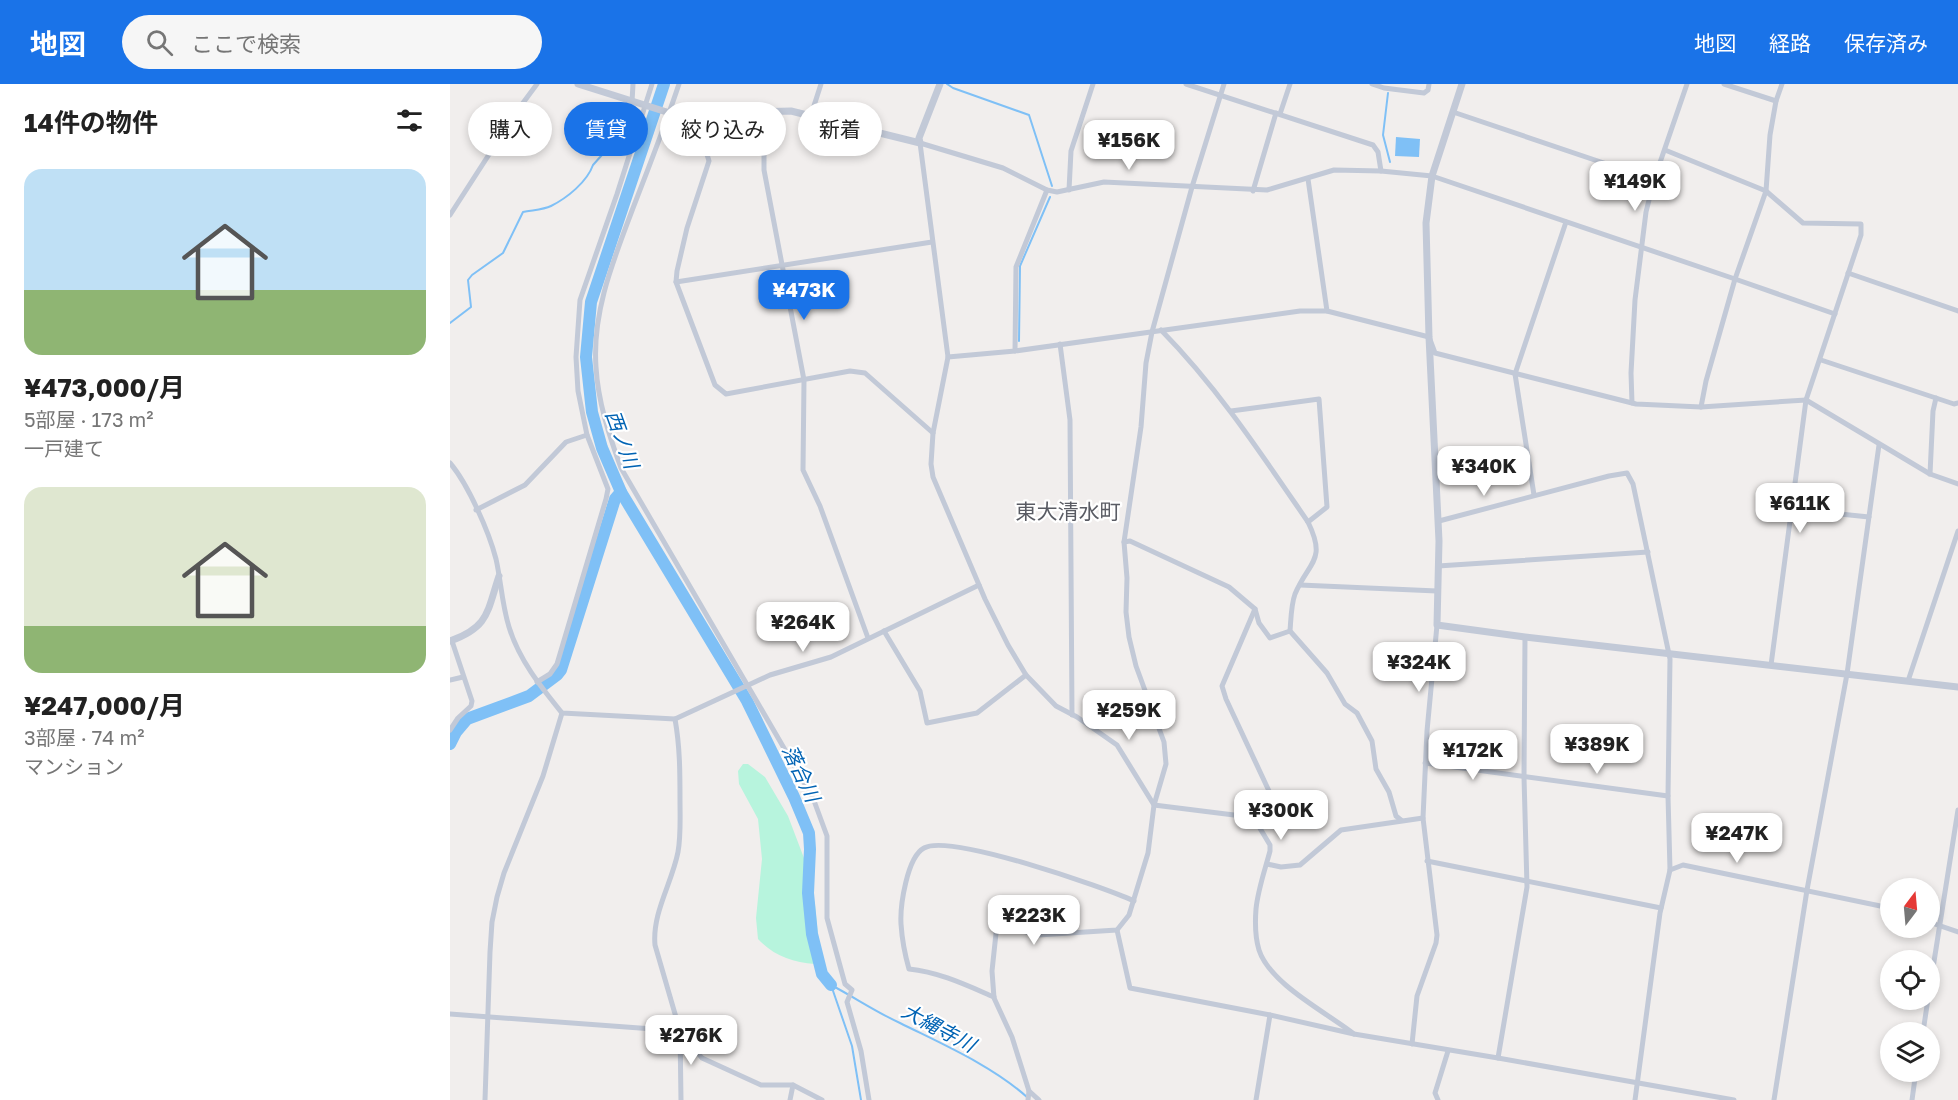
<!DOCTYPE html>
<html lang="ja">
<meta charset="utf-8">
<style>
body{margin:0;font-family:"Golos Text","Noto Sans JP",sans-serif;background:#f6f6f6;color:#222;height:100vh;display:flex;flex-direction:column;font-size:22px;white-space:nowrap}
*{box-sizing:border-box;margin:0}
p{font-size:20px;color:#767676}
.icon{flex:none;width:33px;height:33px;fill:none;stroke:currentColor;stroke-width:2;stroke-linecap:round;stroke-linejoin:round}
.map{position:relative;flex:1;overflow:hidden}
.details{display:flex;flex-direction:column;background:#fff;width:450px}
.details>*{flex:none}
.top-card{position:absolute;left:18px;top:18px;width:570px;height:54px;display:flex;gap:12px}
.needle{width:39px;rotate:16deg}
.tools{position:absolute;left:1430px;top:794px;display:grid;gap:12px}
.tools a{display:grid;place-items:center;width:60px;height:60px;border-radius:50%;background:#fff;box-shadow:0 3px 9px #0003;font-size:30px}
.price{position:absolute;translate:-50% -51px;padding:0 14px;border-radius:12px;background:#fff;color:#222;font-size:20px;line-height:39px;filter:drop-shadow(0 2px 3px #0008)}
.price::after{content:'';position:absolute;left:50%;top:36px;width:18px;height:14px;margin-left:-9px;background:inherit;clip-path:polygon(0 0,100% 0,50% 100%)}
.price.on{background:#1a73e8;color:#fff}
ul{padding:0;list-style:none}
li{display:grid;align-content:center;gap:12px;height:318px;padding:0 24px}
li span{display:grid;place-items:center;height:186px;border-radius:18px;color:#555}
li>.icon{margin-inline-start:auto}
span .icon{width:108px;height:108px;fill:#fffc;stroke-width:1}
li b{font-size:26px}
h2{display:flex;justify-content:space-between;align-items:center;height:72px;padding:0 24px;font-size:26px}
.pill{padding:0 21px;border-radius:27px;background:#fff;box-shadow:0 3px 9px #0003;font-size:21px;line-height:54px}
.pill.on{background:#1a73e8;color:#fff}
header{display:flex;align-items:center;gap:36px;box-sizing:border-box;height:84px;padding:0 30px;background:#1a73e8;color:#fff}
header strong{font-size:28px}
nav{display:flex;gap:33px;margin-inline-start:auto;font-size:21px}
.search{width:420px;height:54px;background:#f6f6f6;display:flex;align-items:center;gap:15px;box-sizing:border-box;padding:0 21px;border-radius:33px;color:#767676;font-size:22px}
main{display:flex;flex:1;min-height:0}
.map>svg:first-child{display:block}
.green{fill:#b7f4dd}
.water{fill:#7fc0f6}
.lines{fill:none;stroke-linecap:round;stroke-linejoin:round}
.stream{stroke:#7fc0f6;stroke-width:2}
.river{stroke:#7fc0f6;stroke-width:12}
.minor{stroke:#c2c9d7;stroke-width:5}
.tertiary{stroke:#c2c9d7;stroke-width:7}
.labels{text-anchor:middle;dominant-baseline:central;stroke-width:4.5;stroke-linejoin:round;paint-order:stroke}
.water-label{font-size:20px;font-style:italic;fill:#0063b4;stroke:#fff}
.quarter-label{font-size:21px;fill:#5a5c64;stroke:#fff}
</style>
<header>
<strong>地図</strong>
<div class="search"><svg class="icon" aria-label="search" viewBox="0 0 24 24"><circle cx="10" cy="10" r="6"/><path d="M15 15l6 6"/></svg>ここで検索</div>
<nav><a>地図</a><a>経路</a><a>保存済み</a></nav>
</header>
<main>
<section class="details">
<h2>14件の物件<svg class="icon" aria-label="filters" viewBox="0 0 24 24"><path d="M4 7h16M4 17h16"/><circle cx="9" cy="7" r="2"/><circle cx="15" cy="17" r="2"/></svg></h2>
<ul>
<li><span style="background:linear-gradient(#bfe0f5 65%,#8fb573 0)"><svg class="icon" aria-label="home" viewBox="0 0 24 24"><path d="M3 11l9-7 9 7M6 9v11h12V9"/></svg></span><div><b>¥473,000/月</b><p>5部屋 · 173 m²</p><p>一戸建て</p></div></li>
<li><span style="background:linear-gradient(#dfe7d0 75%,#8fb573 0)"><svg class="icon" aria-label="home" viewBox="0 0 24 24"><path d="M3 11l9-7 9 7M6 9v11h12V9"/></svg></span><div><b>¥247,000/月</b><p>3部屋 · 74 m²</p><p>マンション</p></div></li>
</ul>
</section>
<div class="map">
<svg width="1508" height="1016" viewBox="0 0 1508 1016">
<rect width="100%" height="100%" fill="#f1eeed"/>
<path class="green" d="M 293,680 L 298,680 L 315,693 L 338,732 L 357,782 L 365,821 L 369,861 L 365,880 C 342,878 324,872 308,855 L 306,834 L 312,775 L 308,735 L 289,700 L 288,687 Z"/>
<g class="water">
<polygon points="946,53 970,55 969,73 945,72"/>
<polygon points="1272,737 1290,739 1288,768 1269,766"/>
</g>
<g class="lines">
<g class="stream">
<polyline points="497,0 503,4 579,31 602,102"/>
<polyline points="938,9 933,51 940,78"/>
<path d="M 0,239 L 21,223 L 18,196 L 22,191 L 53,169 L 73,128 C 82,126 93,126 101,122 C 117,114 137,98 143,81 L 185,34"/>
<polyline points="569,257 570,182 600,113"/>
<path d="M 381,901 C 404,913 426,928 450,939 C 492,960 543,982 578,1014"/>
<polyline points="381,901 402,962 411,1016"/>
</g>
<g class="river">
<polyline points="214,0 141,218 136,273 142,328 152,364 171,408 297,617 344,713 359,749 360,765 358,809 362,850 372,890 381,901"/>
<polyline points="0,660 6,648 17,635 79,612 107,591 111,586 165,415 171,408"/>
</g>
<g class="minor">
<path d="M 229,0 C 215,42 199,83 183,124 C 164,175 142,227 146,283 C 148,318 159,351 171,384 L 363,714 L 377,752 L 377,834 L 395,900 L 402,906 L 397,918 L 411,967 L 419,1016"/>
<polyline points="736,0 923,61 928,68 931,87"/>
<polyline points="922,0 934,4 974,9 978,6 979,0"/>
<polyline points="1274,0 1326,17"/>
<polyline points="182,18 183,0"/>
<polyline points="314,26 314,86 354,296 353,386 370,422 418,554"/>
<polyline points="1003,28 1204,96"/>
<polyline points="223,30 255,64 259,77 237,144 227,187 226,198 265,301 276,310 400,287 415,289 483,349"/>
<polyline points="830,30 840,0"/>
<polyline points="361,31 371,0"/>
<polyline points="1215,66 1316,107 1353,139 1411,140 1411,151 1356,316 1321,581"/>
<polyline points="858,95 877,227"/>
<polyline points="619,106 621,67 643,0"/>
<polyline points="803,107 826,29"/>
<polyline points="0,131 67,27 87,0"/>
<polyline points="1398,189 1508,227"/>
<polyline points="226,198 482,158"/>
<path d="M 711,246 C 768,304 812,371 858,438 C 877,477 859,477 845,510 C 841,521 841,535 840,547 L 877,589 L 895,620 L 907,629 L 922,657 L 926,685 L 939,708 L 946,732 L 951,736"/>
<polyline points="610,260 620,336 622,631"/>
<polyline points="565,267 566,183 597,106"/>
<polyline points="498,273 565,267 850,227 877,227 979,253 985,269 1186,320 1251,323 1356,316 1480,390 1508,400"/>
<polyline points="1371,276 1504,320 1508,319"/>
<polyline points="1182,319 1181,289 1185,216 1196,128 1204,96 1237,0"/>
<polyline points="1251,323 1256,297 1285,195 1316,107 1320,51 1326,17 1332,0"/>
<polyline points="781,327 869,315 877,423 858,438"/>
<path d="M 0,379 C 18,400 39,448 46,475 C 51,497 52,521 59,543 C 69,576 91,603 112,629 L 225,635 L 320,591 L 381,573 L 529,501"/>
<polyline points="1480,390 1483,327 1486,314"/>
<polyline points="1084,411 1065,290 1116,138"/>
<polyline points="1342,425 1419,433"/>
<polyline points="26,426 75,401 116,358 137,351"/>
<polyline points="989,437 1159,392 1177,389 1183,400 1220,575 1218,712 1220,786 1210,829 1185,1016"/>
<polyline points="674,458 680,457 779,503 805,525 809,539 820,554 840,547"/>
<polyline points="988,482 1198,468"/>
<polyline points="850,501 987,507"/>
<polyline points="805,525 772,602 776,615 819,707 809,742"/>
<polyline points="434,547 470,607 477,639 527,629 576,591"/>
<polyline points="0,596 13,593"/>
<polyline points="1458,597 1508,447"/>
<polyline points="87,598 100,590 107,580 156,415 158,405 137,351 128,307 126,273 130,216 167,110 202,0"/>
<path d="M 225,635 C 230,663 230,689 230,717 C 230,734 231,751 228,768 C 222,799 202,829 205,861 L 230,947 L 231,1016"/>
<polyline points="0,646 8,634 21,622 22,617 2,557"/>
<polyline points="975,679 1218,712"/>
<polyline points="977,777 1211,824"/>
<polyline points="817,780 831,783 850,781 891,746 973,734"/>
<polyline points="1220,786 1233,781 1440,824"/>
<polyline points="1479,838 1508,848"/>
<polyline points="667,846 680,904 820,931 904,950 1048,974 1284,1016"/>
<polyline points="1479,909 1508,726"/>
<path d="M 544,913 C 516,901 489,888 459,885 C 455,871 452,855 451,840 C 450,822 457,773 474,764 C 499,749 653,803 684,817"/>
<polyline points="0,930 230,947 252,974 311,1001 343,1001 372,1016"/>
<polyline points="1473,948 1478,915"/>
<path d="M 904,950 C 876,928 820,900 809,866 C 805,853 805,838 806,825 C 808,805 815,786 820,767 L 820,761 L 805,736 L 792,732 L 704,721 L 667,661 L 627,633 L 606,622 L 576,591 L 558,561 L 535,515 L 483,393 L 481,380 L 483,349 L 498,273 L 470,59 L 553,84 L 597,106 L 607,108 L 654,98 L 817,106 L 884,86 L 931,87 L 982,92 L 1285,195 L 1385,230"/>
<polyline points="962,960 967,912 986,859 987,851 973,734 977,647 987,541"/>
<polyline points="1048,974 1077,803 1074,693 1075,553"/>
<polyline points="35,1016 40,868 42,838 47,813 54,789 93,692 112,629"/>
<polyline points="340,1016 343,1001"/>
<polyline points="578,1016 579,1007"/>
<polyline points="589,1016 579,1007 562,953 544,914 542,887 547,840 588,851 667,846 679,831 698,769 704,721 716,680 714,658 686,582 679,553 676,528 677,494 674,458 691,343 696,279 702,248 742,103 774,0"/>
<polyline points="806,1016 820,931"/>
<polyline points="988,1016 985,1009 998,967"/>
<polyline points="1324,1016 1357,806 1397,590 1429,361"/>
<polyline points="1462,1016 1466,987"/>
</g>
<g class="tertiary">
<polyline points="128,0 223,30 341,27 470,59 469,54 490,0"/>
<polyline points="1012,0 982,92 976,139 979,253 989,457 987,541 1075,553 1508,603"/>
<path d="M 0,557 C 39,543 37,528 49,492"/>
</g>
</g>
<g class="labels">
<g class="water-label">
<text transform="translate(173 355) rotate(70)">西ノ川</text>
<text transform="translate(352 689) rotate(65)">落合川</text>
<text transform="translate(489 943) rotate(28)">大縄寺川</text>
</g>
<g class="quarter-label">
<text x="618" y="427">東大清水町</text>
</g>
</g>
</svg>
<div class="tools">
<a><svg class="needle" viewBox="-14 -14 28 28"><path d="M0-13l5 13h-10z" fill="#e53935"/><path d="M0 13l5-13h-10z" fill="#767676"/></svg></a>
<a><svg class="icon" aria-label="locate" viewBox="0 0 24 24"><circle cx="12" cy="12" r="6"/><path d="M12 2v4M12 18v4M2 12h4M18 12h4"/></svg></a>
<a><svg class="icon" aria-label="layers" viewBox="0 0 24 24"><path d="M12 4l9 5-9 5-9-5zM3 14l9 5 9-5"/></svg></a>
</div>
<b class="price" style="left:679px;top:87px">¥156K</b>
<b class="price" style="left:1185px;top:128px">¥149K</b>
<b class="price on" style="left:354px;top:237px">¥473K</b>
<b class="price" style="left:1034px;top:413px">¥340K</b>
<b class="price" style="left:1350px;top:450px">¥611K</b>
<b class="price" style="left:353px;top:569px">¥264K</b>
<b class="price" style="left:969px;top:609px">¥324K</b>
<b class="price" style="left:679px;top:657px">¥259K</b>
<b class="price" style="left:1147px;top:691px">¥389K</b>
<b class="price" style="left:1023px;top:697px">¥172K</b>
<b class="price" style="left:831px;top:757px">¥300K</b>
<b class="price" style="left:1287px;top:780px">¥247K</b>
<b class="price" style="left:584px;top:862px">¥223K</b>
<b class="price" style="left:241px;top:982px">¥276K</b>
<div class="top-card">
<a class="pill">購入</a>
<a class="pill on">賃貸</a>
<a class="pill">絞り込み</a>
<a class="pill">新着</a>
</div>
</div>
</main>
